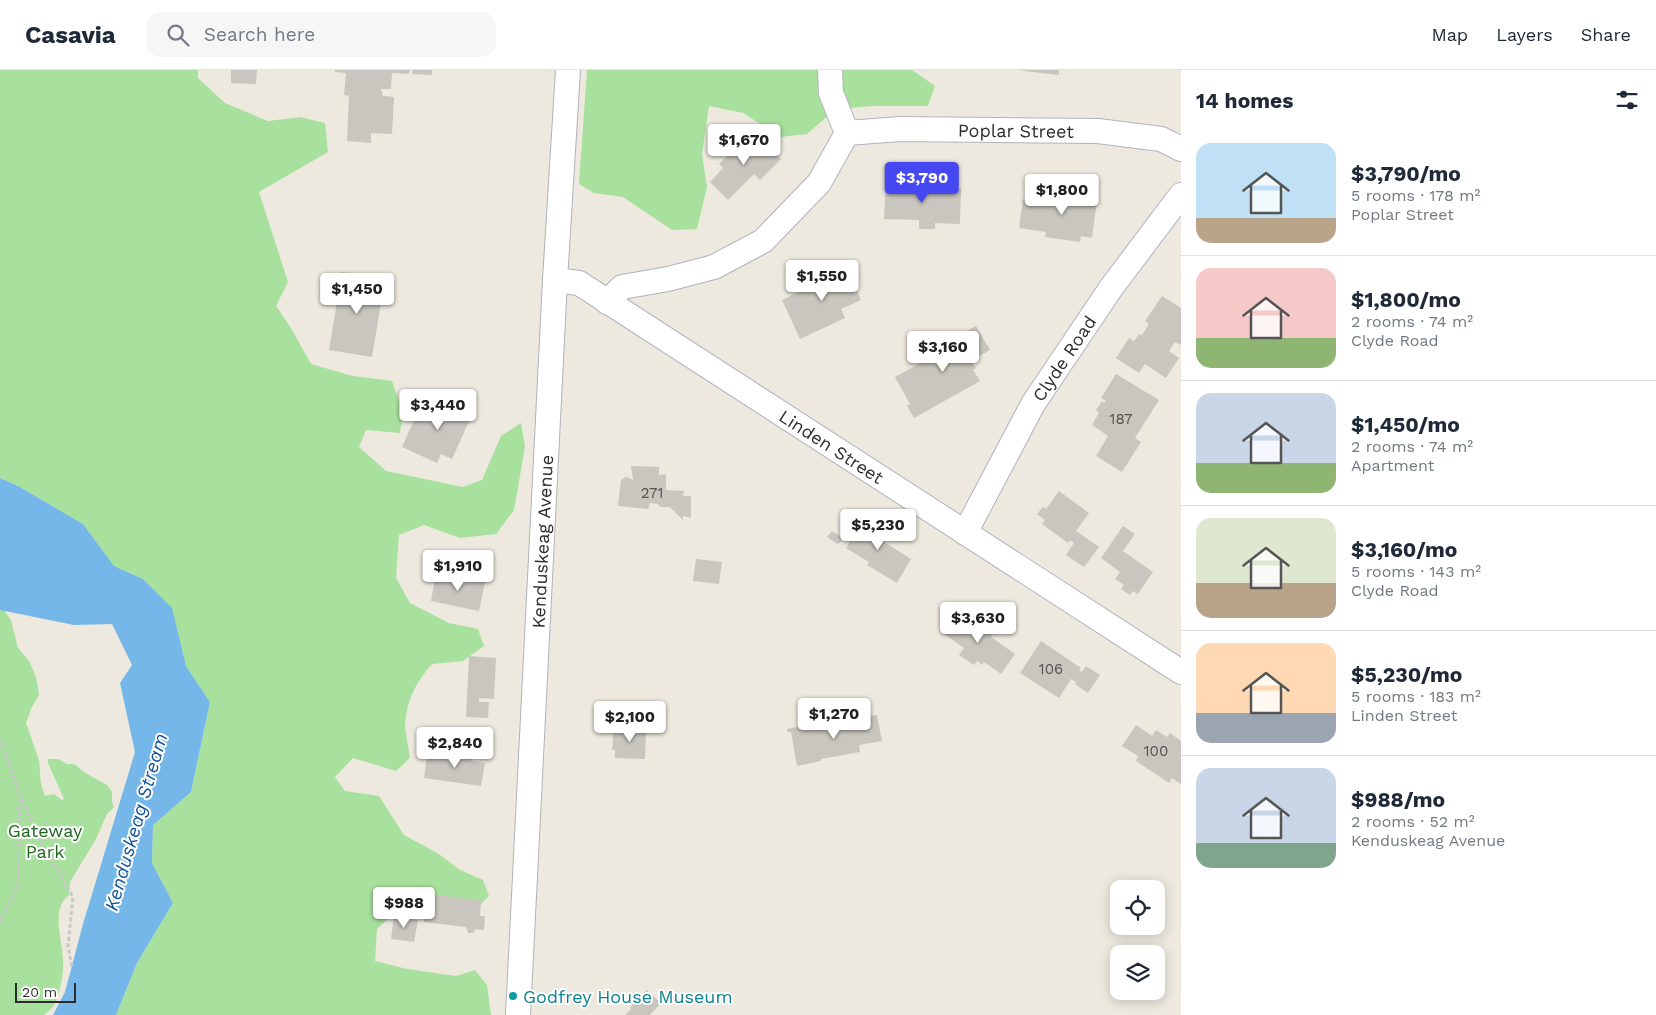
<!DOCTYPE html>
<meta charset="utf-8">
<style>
body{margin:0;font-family:"Work Sans",sans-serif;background:#f6f6f7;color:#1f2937;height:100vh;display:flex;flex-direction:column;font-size:19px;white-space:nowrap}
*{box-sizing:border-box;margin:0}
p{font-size:16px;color:#747a83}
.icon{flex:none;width:28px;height:28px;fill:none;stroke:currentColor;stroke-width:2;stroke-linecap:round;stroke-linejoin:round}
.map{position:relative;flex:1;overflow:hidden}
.panel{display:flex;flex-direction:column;background:#fff;width:475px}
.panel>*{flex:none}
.fabs{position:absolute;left:1110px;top:810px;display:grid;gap:10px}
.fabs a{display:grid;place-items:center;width:55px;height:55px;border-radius:10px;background:#fff;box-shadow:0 2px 12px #0003;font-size:25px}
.scale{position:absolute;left:15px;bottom:12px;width:61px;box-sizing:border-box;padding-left:5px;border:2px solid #2c2c2c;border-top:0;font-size:14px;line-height:18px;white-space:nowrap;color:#2c2c2c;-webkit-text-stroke:4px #fff;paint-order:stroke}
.price{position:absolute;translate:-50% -42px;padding:0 11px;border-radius:5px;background:#fff;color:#222;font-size:16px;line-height:32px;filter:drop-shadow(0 1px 2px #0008)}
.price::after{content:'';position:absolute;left:50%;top:30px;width:15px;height:11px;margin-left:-8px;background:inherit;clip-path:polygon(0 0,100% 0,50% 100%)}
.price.current{background:#4547f3;color:#fff}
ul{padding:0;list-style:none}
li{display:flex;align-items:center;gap:15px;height:125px;padding:0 15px}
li+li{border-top:1px solid #e0e1e3}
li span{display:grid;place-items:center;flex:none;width:140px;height:100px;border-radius:15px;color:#555}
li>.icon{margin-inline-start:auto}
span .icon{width:60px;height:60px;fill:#fffc;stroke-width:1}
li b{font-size:21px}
h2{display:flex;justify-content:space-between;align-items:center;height:60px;padding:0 15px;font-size:21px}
header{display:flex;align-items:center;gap:30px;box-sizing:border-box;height:70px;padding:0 25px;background:#fff;border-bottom:1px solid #e0e1e3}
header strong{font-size:24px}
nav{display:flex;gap:28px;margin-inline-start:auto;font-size:18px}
.search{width:350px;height:45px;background:#f6f6f7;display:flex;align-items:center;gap:12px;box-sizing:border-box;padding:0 18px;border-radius:15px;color:#747a83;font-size:19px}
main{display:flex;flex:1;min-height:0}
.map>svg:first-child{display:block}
.green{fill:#a8e19d}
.water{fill:#76b7ea}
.building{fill:#c8c6be}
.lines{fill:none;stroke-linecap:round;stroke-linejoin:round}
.minor-casing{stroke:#b2b2be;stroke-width:26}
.path{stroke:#c8c8c8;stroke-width:3;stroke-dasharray:4 2.5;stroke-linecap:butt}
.minor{stroke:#fff;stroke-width:24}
.culture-dot{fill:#0f9aa8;stroke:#fff;stroke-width:2}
.labels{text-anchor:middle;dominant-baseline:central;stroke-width:4;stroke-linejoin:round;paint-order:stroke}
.number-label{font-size:15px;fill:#535250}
.street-label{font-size:18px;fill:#2c2c2c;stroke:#fff}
.park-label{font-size:18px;fill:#20671d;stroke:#fff}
.culture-label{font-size:18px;fill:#0d838f;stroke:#fff;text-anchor:start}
.water-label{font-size:19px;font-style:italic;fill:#135398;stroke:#fff}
</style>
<header>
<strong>Casavia</strong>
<div class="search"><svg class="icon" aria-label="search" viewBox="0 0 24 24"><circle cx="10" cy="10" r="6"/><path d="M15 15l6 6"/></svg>Search here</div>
<nav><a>Map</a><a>Layers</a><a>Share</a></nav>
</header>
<main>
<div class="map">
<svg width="1181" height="945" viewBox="0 0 1181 945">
<rect width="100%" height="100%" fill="#ede9df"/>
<g class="green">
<path d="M 0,0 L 198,0 L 198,8 L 225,33 L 268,51 L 300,47 L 325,53 L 328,82 L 259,122 L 288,212 L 276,236 L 291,258 L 311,294 L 353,306 L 392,311 L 403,343 L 400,363 L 366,360 L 359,377 L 386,401 L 463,417 L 482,410 L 501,366 L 521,353 L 525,377 L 514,440 L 496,464 L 460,468 L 424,455 L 399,465 L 396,508 L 410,533 L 449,553 L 478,559 L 484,576 L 463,591 L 432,594 C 416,612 407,629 405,654 C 405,665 409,677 410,688 L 396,701 L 353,688 L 335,707 L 345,721 L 379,726 L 404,765 L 439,784 L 460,800 L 483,810 L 489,826 L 477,838 L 439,828 L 400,837 L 377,859 L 375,891 L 407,899 L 456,906 L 475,900 L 487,915 L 491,945 L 116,945 L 137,893 L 173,833 L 152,793 L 153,755 L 191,722 L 210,632 L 186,596 L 171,538 L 143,509 L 114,496 L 83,454 L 20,417 L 0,408 Z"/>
<polygon points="587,0 912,0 935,16 928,36 872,36 836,39 807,64 780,67 743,43 709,36 702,84 707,117 697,159 672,160 623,127 594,123 579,114"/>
<path d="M 0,534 L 11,550 L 18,578 L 29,591 L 36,607 L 39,625 L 31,639 L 26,653 L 39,690 L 41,714 L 45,726 L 54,724 L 62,730 L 64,729 L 48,693 L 48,689 L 58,689 L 67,694 L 74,694 L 87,704 L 107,715 L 112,722 L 112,732 L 114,737 L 107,744 L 96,769 L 70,812 L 69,825 C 50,839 63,872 63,892 C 64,903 59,929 53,937 C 50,940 46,943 44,945 L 0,945 Z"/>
</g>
<polygon class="water" points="0,408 20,417 83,454 114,496 143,509 172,538 186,596 210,632 191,722 153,755 152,793 173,833 137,893 116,945 53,945 65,922 83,854 135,682 120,613 132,595 112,554 74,555 0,540"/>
<g class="building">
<polygon points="231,0 257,0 256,14 231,13"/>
<polygon points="335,0 410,0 409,4 392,3 391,19 381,19 383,26 394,27 392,64 371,63 371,73 347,71 349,26 344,25 346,3 335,2"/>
<polygon points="413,0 432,0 432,5 412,4"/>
<polygon points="1023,0 1059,0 1059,5 1023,1"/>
<polygon points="750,63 771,83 773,81 781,89 760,110 754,104 728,130 710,112 723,98 719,94"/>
<polygon points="886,112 923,114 923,117 961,119 960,154 935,153 935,159 919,159 919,150 884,149"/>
<polygon points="1064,118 1098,123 1092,168 1081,166 1080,172 1045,167 1046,162 1019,158 1023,129 1062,134"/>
<polygon points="844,193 861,230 841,239 845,248 800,269 782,230 818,213 815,206"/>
<polygon points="342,202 385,209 372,287 329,280"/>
<polygon points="1162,226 1181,238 1181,273 1180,275 1175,272 1169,281 1179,288 1166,308 1145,294 1139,303 1116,288 1129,268 1134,271 1139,264 1142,265 1149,254 1145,251"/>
<polygon points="976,256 990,280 971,291 976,298 973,300 980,311 914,348 907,336 910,334 895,307 935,285 934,283 955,271 954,268"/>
<polygon points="1116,304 1159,330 1135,368 1141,372 1122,402 1096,386 1108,366 1092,355 1099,343 1096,340 1102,331 1104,333 1106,331 1101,328"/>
<polygon points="457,330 475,338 452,389 441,384 437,393 402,377 422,333 450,346"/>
<polygon points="631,396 659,397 659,405 666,404 666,420 684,421 683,426 691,426 691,448 683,446 683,450 670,437 660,437 658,434 650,433 648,439 618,436 621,410 624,408 627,407 633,410"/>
<polygon points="1059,421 1089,443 1076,461 1099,477 1084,497 1066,485 1074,473 1070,470 1068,473 1042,454 1045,450 1037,444 1043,437 1046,439"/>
<polygon points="865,448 890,463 884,472 911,489 897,513 867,495 869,492 846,478"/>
<polygon points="1123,456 1135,464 1123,481 1153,502 1138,524 1133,521 1130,525 1121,519 1124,515 1115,509 1120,502 1101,488"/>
<polygon points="832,461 842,467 840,473 839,473 837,474 827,467"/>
<polygon points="696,489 722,492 719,514 693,511"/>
<polygon points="436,503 485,512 479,541 431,531"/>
<polygon points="960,541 993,564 991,567 1015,584 1001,604 984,592 982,595 977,591 974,595 959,585 964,578 944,564"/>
<polygon points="1041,571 1081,598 1079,600 1082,602 1086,596 1100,605 1088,623 1075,614 1076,612 1071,609 1059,628 1020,603"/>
<polygon points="469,586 496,588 494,629 479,628 479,632 489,632 488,648 466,647"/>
<polygon points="877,645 882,671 859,675 860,682 821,689 821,691 797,696 791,662 787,662 787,659 813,654 814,660 853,654 852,649"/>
<polygon points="1136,655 1152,666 1156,660 1167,667 1170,663 1181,671 1181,714 1172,708 1169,713 1136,691 1138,686 1122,676"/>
<polygon points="614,658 646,659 645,689 615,688 615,680 612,680"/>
<polygon points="455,682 472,684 471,691 485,693 481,716 424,708 427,684 454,687"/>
<polygon points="427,824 481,830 480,846 485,846 484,860 475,859 474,863 468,863 466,857 424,852"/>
<polygon points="394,846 418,850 414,872 391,869"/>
<polygon points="647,920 661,933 650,945 625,945 631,939 630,937"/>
</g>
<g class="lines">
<g class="minor-casing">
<g id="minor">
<polyline points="830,0 831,23 847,63"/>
<path id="s1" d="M 847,63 L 900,59 L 1098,61 L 1161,69 L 1181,79"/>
<path id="s2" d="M 555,210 L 579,213 L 1181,602"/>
<polyline points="607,232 622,217 668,209 714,197 763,171 819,113 847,63"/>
<path id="s3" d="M 965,463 L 1033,334 L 1111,218 L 1181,125"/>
<path id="s4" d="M 518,945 L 555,210 L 568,0"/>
</g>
</g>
<g class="path">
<polyline points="0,669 20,725 41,771 73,827 68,876 72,897"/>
<polyline points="0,852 18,815 20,728"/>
</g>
<use href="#minor" class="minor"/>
</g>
<circle class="culture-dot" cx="513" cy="926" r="5"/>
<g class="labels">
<g class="number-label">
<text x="1121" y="349">187</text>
<text x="652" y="423">271</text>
<text x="1051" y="599">106</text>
<text x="1156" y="681">100</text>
</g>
<g class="street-label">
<text stroke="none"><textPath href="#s1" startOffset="169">Poplar Street</textPath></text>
<text stroke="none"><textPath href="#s3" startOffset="201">Clyde Road</textPath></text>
<text stroke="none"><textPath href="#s2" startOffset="325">Linden Street</textPath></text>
<text stroke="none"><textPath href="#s4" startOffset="474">Kenduskeag Avenue</textPath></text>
</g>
<g class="park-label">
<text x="45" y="760">Gateway<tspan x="45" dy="21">Park</tspan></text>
</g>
<g class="culture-label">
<text x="523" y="926">Godfrey House Museum</text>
</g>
<g class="water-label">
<text transform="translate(136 752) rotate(-74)">Kenduskeag Stream</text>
</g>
</g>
</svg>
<div class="fabs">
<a><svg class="icon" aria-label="locate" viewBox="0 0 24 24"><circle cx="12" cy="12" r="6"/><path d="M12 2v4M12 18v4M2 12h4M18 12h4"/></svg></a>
<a><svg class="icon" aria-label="layers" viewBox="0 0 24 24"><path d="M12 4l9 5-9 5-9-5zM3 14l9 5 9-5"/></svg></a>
</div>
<div class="scale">20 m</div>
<b class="price" style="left:744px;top:96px">$1,670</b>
<b class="price current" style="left:922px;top:134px">$3,790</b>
<b class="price" style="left:1062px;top:146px">$1,800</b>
<b class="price" style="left:822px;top:232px">$1,550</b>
<b class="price" style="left:357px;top:245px">$1,450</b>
<b class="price" style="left:943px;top:303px">$3,160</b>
<b class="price" style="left:438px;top:361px">$3,440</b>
<b class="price" style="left:878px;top:481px">$5,230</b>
<b class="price" style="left:458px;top:522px">$1,910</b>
<b class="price" style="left:978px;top:574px">$3,630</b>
<b class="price" style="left:834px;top:670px">$1,270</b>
<b class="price" style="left:630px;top:673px">$2,100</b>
<b class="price" style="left:455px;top:699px">$2,840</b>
<b class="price" style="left:404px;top:859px">$988</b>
</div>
<section class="panel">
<h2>14 homes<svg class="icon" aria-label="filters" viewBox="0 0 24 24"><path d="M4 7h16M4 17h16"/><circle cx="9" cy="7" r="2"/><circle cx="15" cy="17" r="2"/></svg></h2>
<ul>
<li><span style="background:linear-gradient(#bfe0f5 75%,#b9a48a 0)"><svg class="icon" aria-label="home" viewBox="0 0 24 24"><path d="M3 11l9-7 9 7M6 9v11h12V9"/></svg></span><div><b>$3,790/mo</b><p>5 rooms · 178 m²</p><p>Poplar Street</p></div></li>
<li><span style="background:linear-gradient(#f6c9c9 70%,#8fb573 0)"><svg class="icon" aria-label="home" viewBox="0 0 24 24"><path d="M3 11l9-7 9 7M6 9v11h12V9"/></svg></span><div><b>$1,800/mo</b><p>2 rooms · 74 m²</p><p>Clyde Road</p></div></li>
<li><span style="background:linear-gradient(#c9d6e8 70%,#8fb573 0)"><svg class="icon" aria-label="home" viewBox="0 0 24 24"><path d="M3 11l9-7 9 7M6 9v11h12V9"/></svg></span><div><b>$1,450/mo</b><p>2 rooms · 74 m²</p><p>Apartment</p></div></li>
<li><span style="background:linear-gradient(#dfe7d0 65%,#b9a48a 0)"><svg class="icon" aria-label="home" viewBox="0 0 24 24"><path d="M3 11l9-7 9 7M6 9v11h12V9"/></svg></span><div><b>$3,160/mo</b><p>5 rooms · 143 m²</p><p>Clyde Road</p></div></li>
<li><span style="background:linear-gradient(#ffd9b3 70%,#9aa5b1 0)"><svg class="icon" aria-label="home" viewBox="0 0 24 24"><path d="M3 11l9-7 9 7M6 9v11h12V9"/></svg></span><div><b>$5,230/mo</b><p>5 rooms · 183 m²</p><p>Linden Street</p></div></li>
<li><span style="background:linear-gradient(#c9d6e8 75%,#7fa58c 0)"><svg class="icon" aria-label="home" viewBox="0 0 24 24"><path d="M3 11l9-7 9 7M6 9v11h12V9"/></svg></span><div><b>$988/mo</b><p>2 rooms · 52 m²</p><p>Kenduskeag Avenue</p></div></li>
</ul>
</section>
</main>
